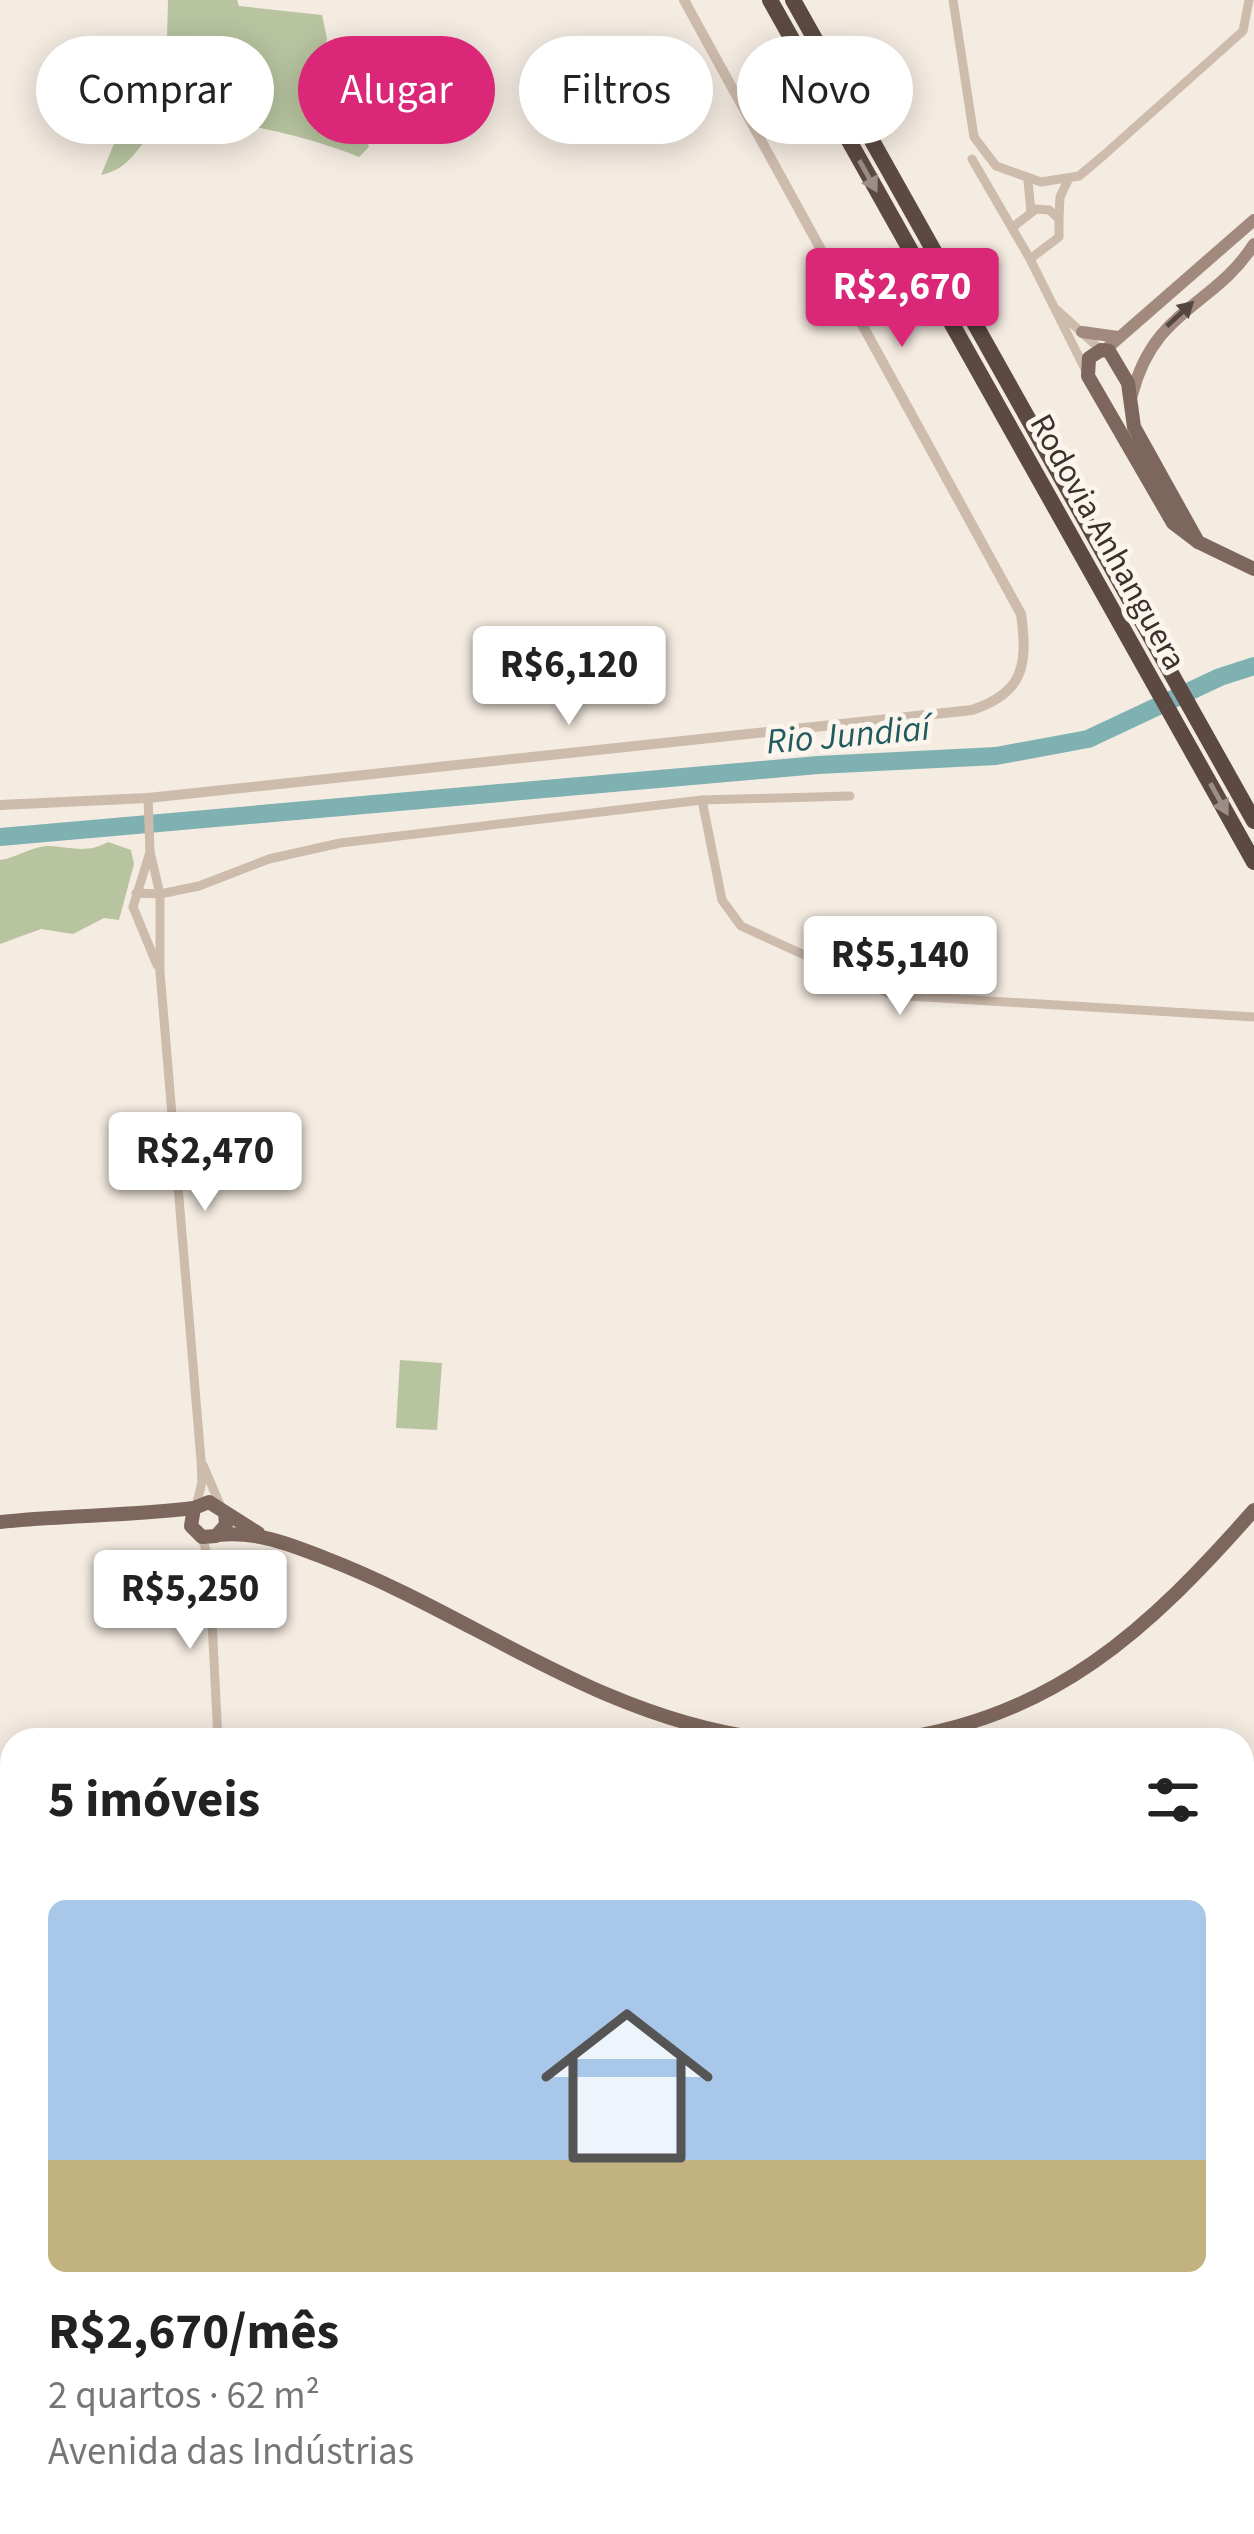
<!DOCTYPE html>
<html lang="pt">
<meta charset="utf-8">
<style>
body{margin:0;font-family:"Source Sans 3",sans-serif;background:#f6f6f6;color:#222;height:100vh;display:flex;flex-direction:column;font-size:45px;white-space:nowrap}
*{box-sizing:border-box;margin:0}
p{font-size:39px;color:#767676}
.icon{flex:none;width:66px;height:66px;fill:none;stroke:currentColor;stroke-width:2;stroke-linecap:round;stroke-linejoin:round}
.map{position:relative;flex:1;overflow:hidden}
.side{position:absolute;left:0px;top:1728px;width:1254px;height:807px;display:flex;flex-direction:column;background:#fff;border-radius:36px 36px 0 0;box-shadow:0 6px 30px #0003}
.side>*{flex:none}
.top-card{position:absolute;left:36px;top:36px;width:1182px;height:108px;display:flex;gap:24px}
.price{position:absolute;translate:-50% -102px;padding:0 27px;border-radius:12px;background:#fff;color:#222;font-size:39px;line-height:78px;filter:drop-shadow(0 3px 6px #0008)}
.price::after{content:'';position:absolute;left:50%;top:72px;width:36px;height:27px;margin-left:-18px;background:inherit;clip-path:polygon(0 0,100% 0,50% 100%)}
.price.selected{background:#db2777;color:#fff}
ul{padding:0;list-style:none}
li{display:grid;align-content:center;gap:24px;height:636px;padding:0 48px}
li span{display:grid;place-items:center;height:372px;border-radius:18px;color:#555}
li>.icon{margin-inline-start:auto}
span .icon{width:216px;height:216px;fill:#fffc;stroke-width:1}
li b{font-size:51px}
h2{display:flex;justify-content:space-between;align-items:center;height:144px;padding:0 48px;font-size:51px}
.chip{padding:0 42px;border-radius:54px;background:#fff;box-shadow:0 6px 30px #0003;font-size:42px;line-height:108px}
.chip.selected{background:#db2777;color:#fff}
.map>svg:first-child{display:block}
.green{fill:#b8c4a0}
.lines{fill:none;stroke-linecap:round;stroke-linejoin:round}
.river{stroke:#7fb0b2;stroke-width:18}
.building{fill:#c8694b}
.minor{stroke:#cdbbac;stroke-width:9}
.tertiary{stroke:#cdbbac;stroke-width:10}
.secondary{stroke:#a18a7d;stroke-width:12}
.primary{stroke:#7d675c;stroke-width:14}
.motorway{stroke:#5c4a42;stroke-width:16}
.oneway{fill:#9c8e87}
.oneway2{fill:#544640}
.labels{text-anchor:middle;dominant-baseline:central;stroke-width:10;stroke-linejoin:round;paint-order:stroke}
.street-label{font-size:33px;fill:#3b302b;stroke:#fbf5ee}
.water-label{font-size:36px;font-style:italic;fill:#1f5a5e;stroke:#fbf5ee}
</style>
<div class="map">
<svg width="1254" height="2534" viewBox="0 0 1254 2534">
<rect width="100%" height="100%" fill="#f4ebe1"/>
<g class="green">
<path d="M 168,0 L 237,0 L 239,6 L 322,15 L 327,38 L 323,69 L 359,118 L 369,147 L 359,157 C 319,140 208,109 166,125 C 137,137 138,167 101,175 L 126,115 L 113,91 L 113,79 C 125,56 148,56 167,40 Z"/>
<path d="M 108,842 L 131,850 L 134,864 L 119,920 L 104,918 L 73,934 L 41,929 L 0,944 L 0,860 C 16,858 34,845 50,846 C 71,847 87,854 108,842 Z"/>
<polygon points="400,1360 442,1363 437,1430 396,1428"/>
</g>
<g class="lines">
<polyline class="river" points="0,837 818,765 996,756 1088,739 1220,677 1254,666"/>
</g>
<polygon class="building" points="1252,2059 1254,2060 1254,2163 1242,2162 1242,2094"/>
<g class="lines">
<g class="minor">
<polyline points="953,0 974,137 996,166 1041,182 1079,176 1104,155 1243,31 1249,0"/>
<polyline points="972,159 1030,259 1086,371"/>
<polyline points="1028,181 1031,212"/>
<polyline points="1059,219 1060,197 1068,180"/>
<polyline points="1013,227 1036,209 1049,210 1059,219 1059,237 1030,259"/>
<polyline points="1057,310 1101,350"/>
<polyline points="148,798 150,852 160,894 160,972 201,1460 202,1482 196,1506"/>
<polyline points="702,800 722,900 741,926 892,995 1254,1017"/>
<polyline points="150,852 133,907 157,965"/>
<polyline points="136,893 160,894 199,886 269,859 340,843 702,800 850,796"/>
<polyline points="203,1465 221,1507"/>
<polyline points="202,1537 209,1561 218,1740"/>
</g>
<path class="tertiary" d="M 0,805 L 148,798 L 972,710 C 1024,693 1028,665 1021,614 L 684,0"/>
<g class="secondary">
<polyline points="1082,332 1118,337"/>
<polyline points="1105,350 1254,220"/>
<path d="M 1132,395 C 1154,308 1214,307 1254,244"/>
<polyline points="1242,2283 1254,2285"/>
<polyline points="1027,2534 1028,2523"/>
</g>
<g class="primary">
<polyline points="1198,542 1134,427 1128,383 1109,351 1101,350 1089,358 1088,376 1173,523 1198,542 1254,569"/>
<polyline points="225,1512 226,1525 216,1536 202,1537 191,1526 194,1508 209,1502 258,1533"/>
<path d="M 0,1522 C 65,1515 130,1516 194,1508"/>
<path d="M 218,1535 C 257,1531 289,1544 325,1558 C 424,1596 510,1653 606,1694 C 660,1717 716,1734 774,1740"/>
<path d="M 889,1740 C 1053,1720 1150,1628 1254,1510"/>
</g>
<g class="motorway">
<polyline points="770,0 1254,862"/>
<polyline points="793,0 1254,821"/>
<polyline points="0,1900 12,1901"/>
<polyline points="0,2006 12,2005"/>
<polyline points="0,2023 12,2025"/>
<polyline points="0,2061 12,2063"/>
<polyline points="0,2136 12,2158"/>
<polyline points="1242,2225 1254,2228"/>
<polyline points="1242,2248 1254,2250"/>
<polyline points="0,2271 12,2296"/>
<polyline points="0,2362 12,2377"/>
<polyline points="101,2523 106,2534"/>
<polyline points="125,2523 131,2534"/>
<polyline points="188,2523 192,2534"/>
<polyline points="237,2523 240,2534"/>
</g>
</g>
<defs><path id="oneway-solid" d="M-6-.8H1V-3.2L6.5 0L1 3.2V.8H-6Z" transform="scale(3)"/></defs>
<g class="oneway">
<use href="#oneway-solid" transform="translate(868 176) rotate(61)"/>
<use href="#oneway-solid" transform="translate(1219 799) rotate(61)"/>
</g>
<use class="oneway2" href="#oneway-solid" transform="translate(1180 314) rotate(-43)"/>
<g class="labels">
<g class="street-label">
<text transform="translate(1108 542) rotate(61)">Rodovia Anhanguera</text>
</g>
<g class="water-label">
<text transform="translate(848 735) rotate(-5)">Rio Jundiaí</text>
</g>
</g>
</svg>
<b class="price selected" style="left:902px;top:350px">R$2,670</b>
<b class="price" style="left:569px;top:728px">R$6,120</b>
<b class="price" style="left:900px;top:1018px">R$5,140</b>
<b class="price" style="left:205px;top:1214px">R$2,470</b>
<b class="price" style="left:190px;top:1652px">R$5,250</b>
<div class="top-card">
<a class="chip">Comprar</a>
<a class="chip selected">Alugar</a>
<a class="chip">Filtros</a>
<a class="chip">Novo</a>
</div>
<section class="side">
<h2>5 imóveis<svg class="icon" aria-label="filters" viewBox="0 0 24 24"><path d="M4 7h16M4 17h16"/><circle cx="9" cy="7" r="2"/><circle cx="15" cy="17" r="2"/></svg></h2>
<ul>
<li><span style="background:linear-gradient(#a9c7e8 70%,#c2b280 0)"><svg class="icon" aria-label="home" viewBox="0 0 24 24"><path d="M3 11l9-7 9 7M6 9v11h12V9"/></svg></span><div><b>R$2,670/mês</b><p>2 quartos · 62 m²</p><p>Avenida das Indústrias</p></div></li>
</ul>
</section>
</div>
